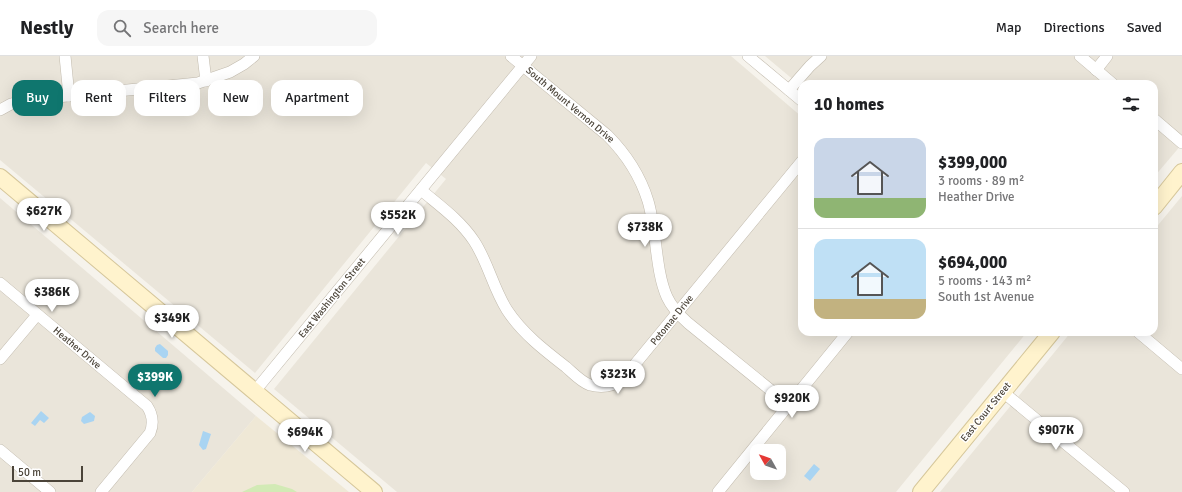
<!DOCTYPE html>
<meta charset="utf-8">
<style>
body{margin:0;font-family:Signika,sans-serif;background:#f6f6f6;color:#202124;height:100vh;display:flex;flex-direction:column;font-size:15px;white-space:nowrap}
*{box-sizing:border-box;margin:0}
p{font-size:13px;color:#757577}
.icon{flex:none;width:22px;height:22px;fill:none;stroke:currentColor;stroke-width:2;stroke-linecap:round;stroke-linejoin:round}
.map{position:relative;flex:1;overflow:hidden}
.sheet{position:absolute;left:798px;top:24px;width:360px;height:256px;display:flex;flex-direction:column;background:#fff;border-radius:12px;box-shadow:0 4px 16px #0002}
.sheet>*{flex:none}
.hud{position:absolute;left:12px;top:24px;width:380px;height:36px;display:flex;gap:8px}
.needle{width:26px;rotate:310deg}
.buttons{position:absolute;left:750px;top:388px;display:grid;gap:8px}
.buttons a{display:grid;place-items:center;width:36px;height:36px;border-radius:8px;background:#fff;box-shadow:0 4px 16px #0002;font-size:20px}
.scale{position:absolute;left:12px;bottom:10px;width:71px;box-sizing:border-box;padding-left:4px;border:2px solid #4b4439;border-top:0;font-size:11px;line-height:14px;white-space:nowrap;color:#4b4439;-webkit-text-stroke:3px #fff;paint-order:stroke}
.price{position:absolute;translate:-50% -34px;padding:0 9px;border-radius:14px;background:#fff;color:#222;font-size:13px;line-height:26px;filter:drop-shadow(0 1px 2px #0008)}
.price::after{content:'';position:absolute;left:50%;top:24px;width:12px;height:9px;margin-left:-6px;background:inherit;clip-path:polygon(0 0,100% 0,50% 100%)}
.price.selected{background:#0f766e;color:#fff}
ul{padding:0;list-style:none}
li{display:flex;align-items:center;gap:12px;height:100px;padding:0 16px}
li+li{border-top:1px solid #e0e0e0}
li span{display:grid;place-items:center;flex:none;width:112px;height:80px;border-radius:12px;color:#555}
li>.icon{margin-inline-start:auto}
span .icon{width:48px;height:48px;fill:#fffc;stroke-width:1}
li b{font-size:17px}
h2{display:flex;justify-content:space-between;align-items:center;height:48px;padding:0 16px;font-size:17px}
.chip{padding:0 14px;border-radius:12px;background:#fff;box-shadow:0 4px 16px #0002;font-size:14px;line-height:36px}
.chip.selected{background:#0f766e;color:#fff}
header{display:flex;align-items:center;gap:24px;box-sizing:border-box;height:56px;padding:0 20px;background:#fff;border-bottom:1px solid #e0e0e0}
header strong{font-size:19px}
nav{display:flex;gap:22px;margin-inline-start:auto;font-size:14px}
.search{width:280px;height:36px;background:#f6f6f6;display:flex;align-items:center;gap:10px;box-sizing:border-box;padding:0 14px;border-radius:12px;color:#757577;font-size:15px}
.map>svg:first-child{display:block}
.residential{fill:#eae5da;fill-rule:evenodd}
.education{fill:#efe8d6}
.green{fill:#d2eab5}
.water{fill:#a9d4f2}
.lines{fill:none;stroke-linecap:round;stroke-linejoin:round}
.street-casing{stroke:#c2bbae;stroke-width:12}
.secondary-casing{stroke:#d6c79b;stroke-width:18}
.street{stroke:#fff;stroke-width:11}
.secondary{stroke:#fff3cd;stroke-width:16}
.labels{text-anchor:middle;dominant-baseline:central;stroke-width:3;stroke-linejoin:round;paint-order:stroke}
.street-label{font-size:10px;fill:#4b4439;stroke:#fff}
</style>
<header>
<strong>Nestly</strong>
<div class="search"><svg class="icon" aria-label="search" viewBox="0 0 24 24"><circle cx="10" cy="10" r="6"/><path d="M15 15l6 6"/></svg>Search here</div>
<nav><a>Map</a><a>Directions</a><a>Saved</a></nav>
</header>
<div class="map">
<svg width="1182" height="436" viewBox="0 0 1182 436">
<rect width="100%" height="100%" fill="#f6f3ec"/>
<g class="residential">
<path d="M 0,0 L 731,0 L 802,61 L 802,276 L 1027,276 L 896,436 L 397,436 L 274,333 L 446,123 L 426,107 L 255,317 L 0,104 ZM 757,395 L 779,395 L 779,417 L 757,417 Z"/>
<polygon points="765,0 1182,0 1182,88 1154,121 1154,28 802,28 802,31"/>
<polygon points="1182,140 1182,436 940,436 1071,276 1154,276 1154,174"/>
<polygon points="0,142 256,360 192,436 0,436"/>
</g>
<polygon class="education" points="256,360 349,436 192,436"/>
<polygon class="green" points="275,428 292,433 297,436 242,436 257,429"/>
<g class="water">
<polygon points="160,288 168,295 168,299 166,302 163,302 155,295 155,292 157,289"/>
<polygon points="41,355 49,362 44,367 40,364 35,370 31,367"/>
<polygon points="90,356 95,360 94,365 84,368 81,365 82,361"/>
<polygon points="203,375 211,378 206,393 203,394 199,389"/>
<polygon points="814,408 820,413 810,425 804,420"/>
</g>
<g class="lines">
<g class="street-casing">
<g id="street">
<polyline points="65,0 69,40"/>
<polyline points="203,0 206,25"/>
<path d="M 511,0 L 607,79 C 626,98 640,119 648,145 C 657,175 655,214 667,241 C 672,252 679,259 688,267 L 789,349"/>
<polyline points="748,0 802,45"/>
<polyline points="1080,0 1113,28"/>
<polyline points="1096,14 1107,0"/>
<polyline points="789,34 810,10 821,0"/>
<polyline points="0,54 11,48 27,44 198,27 230,16 244,8 254,0"/>
<polyline points="1154,63 1182,87"/>
<path d="M 421,134 C 440,150 460,164 474,185 C 488,206 493,232 507,254 C 522,277 544,294 566,311 C 573,317 581,326 590,329 C 602,332 613,330 622,324 L 802,105"/>
<path d="M 0,227 L 147,350 C 153,359 154,367 150,377 L 101,436"/>
<polyline points="1138,276 1182,313"/>
<polyline points="0,303 37,259"/>
<polyline points="255,335 531,0"/>
<polyline points="1003,336 1124,436"/>
<polyline points="0,394 50,436"/>
<polyline points="718,436 848,276"/>
</g>
</g>
<g class="secondary-casing">
<g id="secondary">
<polyline points="0,121 374,436"/>
<polyline points="1154,151 1182,116"/>
<polyline points="921,436 1052,276"/>
</g>
</g>
<use href="#street" class="street"/>
<use href="#secondary" class="secondary"/>
</g>
<g class="labels">
<g class="street-label">
<text transform="translate(570 49) rotate(40)">South Mount Vernon Drive</text>
<text transform="translate(332 242) rotate(-51)">East Washington Street</text>
<text transform="translate(672 264) rotate(-51)">Potomac Drive</text>
<text transform="translate(77 292) rotate(40)">Heather Drive</text>
<text transform="translate(986 356) rotate(-51)">East Court Street</text>
</g>
</g>
</svg>
<div class="buttons">
<a><svg class="needle" viewBox="-14 -14 28 28"><path d="M0-13l5 13h-10z" fill="#e53935"/><path d="M0 13l5-13h-10z" fill="#757577"/></svg></a>
</div>
<div class="scale">50 m</div>
<b class="price" style="left:44px;top:176px">$627K</b>
<b class="price" style="left:398px;top:180px">$552K</b>
<b class="price" style="left:645px;top:192px">$738K</b>
<b class="price" style="left:52px;top:257px">$386K</b>
<b class="price" style="left:172px;top:283px">$349K</b>
<b class="price" style="left:618px;top:339px">$323K</b>
<b class="price selected" style="left:155px;top:342px">$399K</b>
<b class="price" style="left:792px;top:363px">$920K</b>
<b class="price" style="left:1056px;top:395px">$907K</b>
<b class="price" style="left:305px;top:397px">$694K</b>
<div class="hud">
<a class="chip selected">Buy</a>
<a class="chip">Rent</a>
<a class="chip">Filters</a>
<a class="chip">New</a>
<a class="chip">Apartment</a>
</div>
<section class="sheet">
<h2>10 homes<svg class="icon" aria-label="filters" viewBox="0 0 24 24"><path d="M4 7h16M4 17h16"/><circle cx="9" cy="7" r="2"/><circle cx="15" cy="17" r="2"/></svg></h2>
<ul>
<li><span style="background:linear-gradient(#c9d6e8 75%,#8fb573 0)"><svg class="icon" aria-label="home" viewBox="0 0 24 24"><path d="M3 11l9-7 9 7M6 9v11h12V9"/></svg></span><div><b>$399,000</b><p>3 rooms · 89 m²</p><p>Heather Drive</p></div></li>
<li><span style="background:linear-gradient(#bfe0f5 75%,#c2b280 0)"><svg class="icon" aria-label="home" viewBox="0 0 24 24"><path d="M3 11l9-7 9 7M6 9v11h12V9"/></svg></span><div><b>$694,000</b><p>5 rooms · 143 m²</p><p>South 1st Avenue</p></div></li>
</ul>
</section>
</div>
